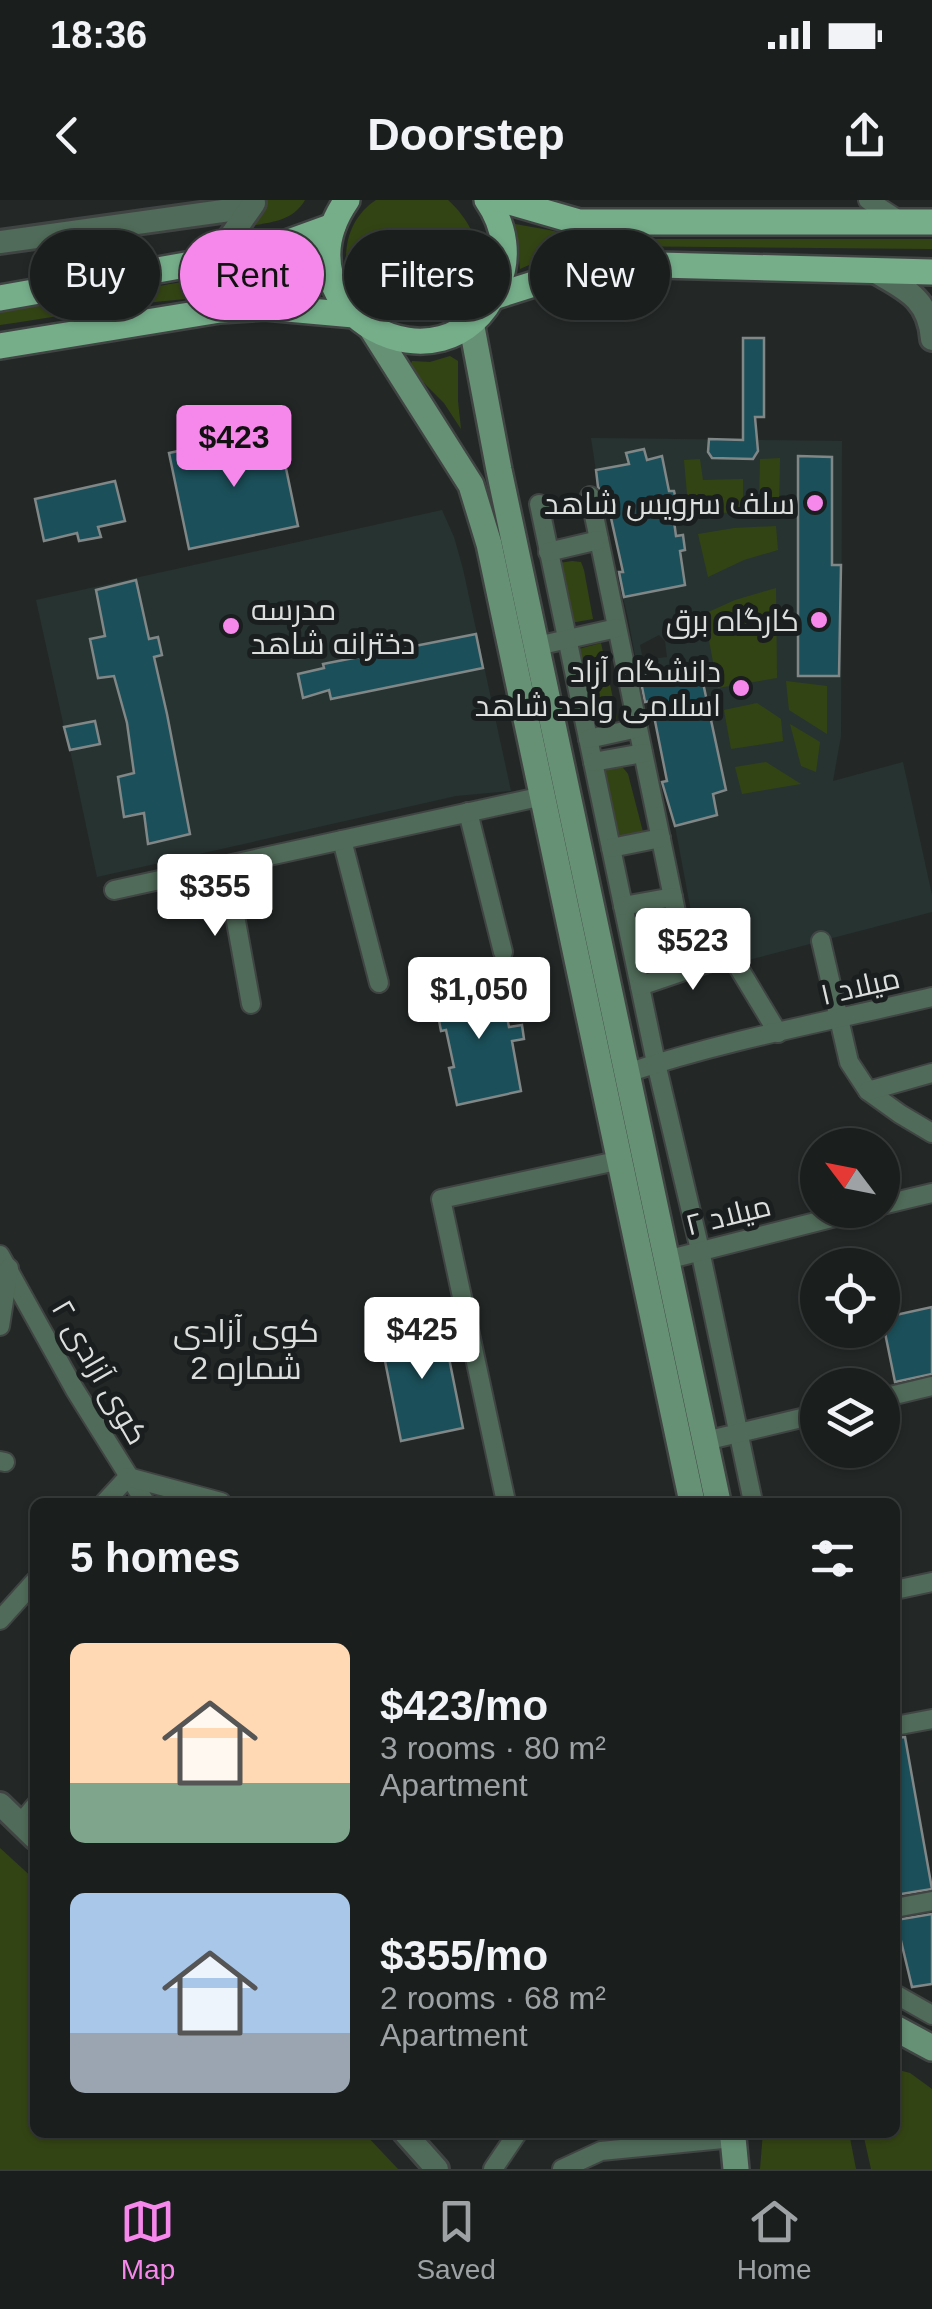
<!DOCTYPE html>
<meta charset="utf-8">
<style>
body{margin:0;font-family:Arial,Cairo,sans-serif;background:#272b2a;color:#f1f3f6;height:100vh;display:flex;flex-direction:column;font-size:38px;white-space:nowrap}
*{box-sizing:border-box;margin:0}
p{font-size:32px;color:#9fa2a4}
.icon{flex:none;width:55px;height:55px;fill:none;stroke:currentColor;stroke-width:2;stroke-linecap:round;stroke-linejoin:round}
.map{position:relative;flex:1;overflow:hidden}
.details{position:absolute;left:30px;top:1298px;width:870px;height:640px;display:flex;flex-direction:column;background:#1a1e1d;border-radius:15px;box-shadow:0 2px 8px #0004,0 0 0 2px #383c3b}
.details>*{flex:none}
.top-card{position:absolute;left:30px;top:30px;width:872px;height:90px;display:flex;gap:20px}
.needle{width:65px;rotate:302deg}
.buttons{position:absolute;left:800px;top:928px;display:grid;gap:20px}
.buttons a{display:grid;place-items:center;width:100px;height:100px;border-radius:50%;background:#1a1e1d;box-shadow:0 2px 8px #0004,0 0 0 2px #383c3b;font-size:50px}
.price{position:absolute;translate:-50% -85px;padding:0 22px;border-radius:10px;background:#fff;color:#222;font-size:32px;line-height:65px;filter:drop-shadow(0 2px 5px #0008)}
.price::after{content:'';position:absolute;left:50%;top:60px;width:30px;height:22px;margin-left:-15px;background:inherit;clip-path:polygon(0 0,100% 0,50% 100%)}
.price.active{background:#f788eb;color:#111}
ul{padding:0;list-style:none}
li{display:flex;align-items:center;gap:30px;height:250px;padding:0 40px}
li span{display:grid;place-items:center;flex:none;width:280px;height:200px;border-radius:15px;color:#555}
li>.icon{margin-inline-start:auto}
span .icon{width:120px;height:120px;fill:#fffc;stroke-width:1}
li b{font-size:42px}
h2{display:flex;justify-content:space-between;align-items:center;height:120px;padding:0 40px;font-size:42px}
.chip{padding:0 35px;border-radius:45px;background:#1a1e1d;box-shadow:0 2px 8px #0004,0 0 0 2px #383c3b;font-size:35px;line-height:90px}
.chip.active{background:#f788eb;color:#111}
.status{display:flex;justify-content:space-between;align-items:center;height:70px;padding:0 50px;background:#1a1e1d;direction:ltr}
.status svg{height:28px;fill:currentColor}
header{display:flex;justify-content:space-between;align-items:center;height:130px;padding:0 40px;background:#1a1e1d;font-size:45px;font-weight:600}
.tabs{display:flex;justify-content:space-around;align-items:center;height:140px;border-top:2px solid #383c3b;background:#1a1e1d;font-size:28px;color:#9fa2a4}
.tabs a{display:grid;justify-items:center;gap:5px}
.tabs .active{color:#f788eb}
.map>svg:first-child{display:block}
.built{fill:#273331;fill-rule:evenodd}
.green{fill:#334414}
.building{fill:#1b4f59;stroke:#818687;stroke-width:2.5}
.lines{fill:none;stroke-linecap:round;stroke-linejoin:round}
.minor-casing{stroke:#404544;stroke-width:22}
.tertiary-casing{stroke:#404544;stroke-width:28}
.secondary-casing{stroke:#404544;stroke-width:30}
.primary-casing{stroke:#404544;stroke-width:30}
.minor{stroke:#506b59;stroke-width:18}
.tertiary{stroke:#506b59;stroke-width:22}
.secondary{stroke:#669175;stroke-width:25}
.primary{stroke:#76ae8a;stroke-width:25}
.poi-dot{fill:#f788eb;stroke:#1a1e1e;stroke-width:4}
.labels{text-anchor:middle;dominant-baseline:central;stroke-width:10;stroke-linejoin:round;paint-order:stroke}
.poi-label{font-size:30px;fill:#dbdedd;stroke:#1a1e1e;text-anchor:end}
.street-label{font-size:30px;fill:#dbdedd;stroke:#1a1e1e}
.neighbourhood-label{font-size:32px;fill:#dbdedd;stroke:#1a1e1e}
</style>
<div class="status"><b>18:36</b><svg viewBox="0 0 49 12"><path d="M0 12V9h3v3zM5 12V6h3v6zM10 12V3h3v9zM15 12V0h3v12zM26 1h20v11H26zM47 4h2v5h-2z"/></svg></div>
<header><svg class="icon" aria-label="back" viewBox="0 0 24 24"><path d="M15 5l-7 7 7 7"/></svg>Doorstep<svg class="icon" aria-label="share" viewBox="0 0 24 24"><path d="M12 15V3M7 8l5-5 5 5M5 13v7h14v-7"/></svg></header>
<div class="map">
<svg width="932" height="1969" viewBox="0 0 932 1969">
<rect width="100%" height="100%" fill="#232827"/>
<g class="built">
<path d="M 591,238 L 842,241 L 841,536 L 833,581 L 903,562 L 932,695 L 932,712 L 749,760 L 744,745 L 699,754 L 675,626 L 661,583 L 666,580 L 651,502 L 644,503 L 628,418 L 617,373 L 622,371 L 605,291 L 599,291 ZM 797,257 L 832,257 L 831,350 L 797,350 ZM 799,365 L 840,365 L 839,475 L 798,475 ZM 659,435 L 665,441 L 667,457 L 643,460 L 640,445 Z"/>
<path d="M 442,310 L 454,337 L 463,369 L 511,591 L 456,596 L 97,677 L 70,550 L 99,544 L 95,522 L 64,527 L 36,400 ZM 136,380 L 167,514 L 125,522 L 114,476 L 98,477 L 90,440 L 105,436 L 96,390 ZM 167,518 L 190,634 L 148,643 L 144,613 L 124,616 L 118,577 L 134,573 Z"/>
</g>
<g class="green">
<path d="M 267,0 L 305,0 C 293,21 272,22 250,26 Z"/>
<path d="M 376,0 L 448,0 C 530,75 418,163 363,99 C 353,87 346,74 346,58 C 346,34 356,13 376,0 Z"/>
<polygon points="515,24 599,39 932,39 932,49 607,46 543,59 520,69"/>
<path d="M 313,59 L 318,96 L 311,98 C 207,88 102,110 0,125 L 0,111 L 153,87 Z"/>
<polygon points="450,156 458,161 458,201 461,229 444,203 409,168 412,161 430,162"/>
<polygon points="780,258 779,308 759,308 760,259"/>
<polygon points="700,259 703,280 743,279 743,311 689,316 684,260"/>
<polygon points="776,326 778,350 744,360 708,377 698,334 734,328"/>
<polygon points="572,361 581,362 584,370 593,419 565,424 553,364"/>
<polygon points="776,388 777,478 718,488 704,414 735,400"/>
<polygon points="601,443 617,517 615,524 609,528 589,531 571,451"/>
<polygon points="786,481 827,486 827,534 789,510"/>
<polygon points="757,503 781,519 783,541 731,549 724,510"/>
<polygon points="790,524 820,542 816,572 801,566"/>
<polygon points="766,562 801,584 742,594 735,567"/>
<polygon points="619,563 628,574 643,632 611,640 596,565"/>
<polygon points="0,1648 35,1680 35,1932 364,1933 398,1969 0,1969"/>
<polygon points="895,1869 910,1873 932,1889 932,1969 871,1969 863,1933 895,1932"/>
<polygon points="763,1933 849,1933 856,1969 760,1969"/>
</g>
<g class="building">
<polygon points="743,138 764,138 764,217 755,217 758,251 753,259 712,258 708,252 709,239 743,240"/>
<polygon points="278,230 298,326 189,349 169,253"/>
<polygon points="644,249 647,260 662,256 669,291 674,291 677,304 672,306 676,336 683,335 685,350 680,351 685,385 624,397 619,372 623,372 605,291 601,291 598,287 596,270 629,264 626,253"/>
<polygon points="798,256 832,257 832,365 841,365 839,476 798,476"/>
<polygon points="115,281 125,321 98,327 101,337 79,341 77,333 44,341 35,299"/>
<polygon points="136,380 149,439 158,437 162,455 154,457 167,514 190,634 148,644 144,613 124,617 118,577 134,573 127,523 114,476 98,478 90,439 105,436 96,390"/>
<polygon points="476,434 483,468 331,499 329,490 303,498 298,474 324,468 323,464"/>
<polygon points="699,464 726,590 713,594 717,615 675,626 662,582 667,581 651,501 645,502 640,477"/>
<polygon points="95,521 100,544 70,550 64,527"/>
<polygon points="499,779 509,827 522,825 524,839 512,841 521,891 457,905 449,868 454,867 446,830 441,831 434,794"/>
<polygon points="932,1107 932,1174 895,1182 882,1118"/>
<polygon points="442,1123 463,1228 401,1241 380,1136"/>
<polygon points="905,1537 932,1689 895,1695 895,1538"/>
<polygon points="932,1714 932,1784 912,1787 896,1720"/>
</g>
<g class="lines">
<g class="minor-casing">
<g id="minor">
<polyline points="868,0 902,22"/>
<polyline points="590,296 688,770"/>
<polyline points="539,304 656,863 700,1050 753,1302"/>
<polyline points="548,352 599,340"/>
<polyline points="537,446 617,428"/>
<polyline points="588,539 638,528"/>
<polyline points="593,562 643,553"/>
<polyline points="468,612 503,752"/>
<polyline points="342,640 379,783"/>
<polyline points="611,648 661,638"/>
<polyline points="226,666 251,804"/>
<polyline points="114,690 543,596"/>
<polyline points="623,706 673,697"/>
<polyline points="821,741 849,862 868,891 900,914 932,933"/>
<polyline points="640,786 731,755 778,833"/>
<path d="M 627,873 C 726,840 830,821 932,797"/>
<polyline points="868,891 932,873"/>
<polyline points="882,1005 932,993"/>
<polyline points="0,1055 75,1190 145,1302"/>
<polyline points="666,1060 863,1010"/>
<polyline points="0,1126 9,1068"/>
<polyline points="882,1198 932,1186"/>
<polyline points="705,1241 818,1214"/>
<polyline points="0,1261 5,1262"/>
<polyline points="105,1302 128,1277 221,1302"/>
<polyline points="506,1302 441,999 621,960"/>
<polyline points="895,1390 932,1382"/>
<polyline points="0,1420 35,1381"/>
<polyline points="895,1526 932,1519"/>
<polyline points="20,1624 35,1606"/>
<polyline points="895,1708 932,1701"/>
<polyline points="895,1794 932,1815"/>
<polyline points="493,1969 518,1932"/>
<polyline points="562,1969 601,1951 733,1938"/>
</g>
</g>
<g class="tertiary-casing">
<g id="tertiary">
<polyline points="0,42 251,7"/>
<polyline points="214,60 254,3"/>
<path d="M 874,71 C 905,89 929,98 932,139"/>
<polyline points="0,1604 35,1638"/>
<polyline points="404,1932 437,1969"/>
</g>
</g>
<g class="secondary-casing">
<g id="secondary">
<polyline points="471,122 499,270 718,1302"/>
<polyline points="372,129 471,285 489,344 692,1302"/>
<polyline points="895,1828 932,1848"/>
<polyline points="735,1932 733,1938 736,1969"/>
</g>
</g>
<g class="primary-casing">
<g id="primary">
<path d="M 347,0 C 270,111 447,204 497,87 C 510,57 505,26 487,0"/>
<polyline points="503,0 579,22 932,22"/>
<polyline points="493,97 578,70 621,64 932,72"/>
<polyline points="0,98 214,60 275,47 333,26"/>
<polyline points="0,146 220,110 265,107 354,115"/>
</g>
</g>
<use href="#minor" class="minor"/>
<use href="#tertiary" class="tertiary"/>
<use href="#secondary" class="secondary"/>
<use href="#primary" class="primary"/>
</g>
<g class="poi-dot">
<circle cx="815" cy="303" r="10"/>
<circle cx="819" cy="420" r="10"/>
<circle cx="231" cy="426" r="10"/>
<circle cx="741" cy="488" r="10"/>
</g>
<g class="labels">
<g class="poi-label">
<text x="795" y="303">سلف سرویس شاهد</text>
<text x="251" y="409" text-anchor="start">مدرسه<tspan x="251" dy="34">دخترانه شاهد</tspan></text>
<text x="799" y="420">کارگاه برق</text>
<text x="721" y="471">دانشگاه آزاد<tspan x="721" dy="34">اسلامی واحد شاهد</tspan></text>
</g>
<g class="street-label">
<text transform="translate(860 786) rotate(-13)">میلاد ۱</text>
<text transform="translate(728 1015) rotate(-14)">میلاد ۲</text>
<text transform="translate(100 1172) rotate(60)">کوی آزادی ۲</text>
</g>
<g class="neighbourhood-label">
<text x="246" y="1131">کوی آزادی<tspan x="246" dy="37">شماره 2</tspan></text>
</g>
</g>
</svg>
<div class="buttons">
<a><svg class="needle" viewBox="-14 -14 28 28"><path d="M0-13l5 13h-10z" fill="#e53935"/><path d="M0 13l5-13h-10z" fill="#9fa2a4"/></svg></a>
<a><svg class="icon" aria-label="locate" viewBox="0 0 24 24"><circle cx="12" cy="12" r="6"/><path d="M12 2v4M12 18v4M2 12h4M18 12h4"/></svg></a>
<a><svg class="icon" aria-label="layers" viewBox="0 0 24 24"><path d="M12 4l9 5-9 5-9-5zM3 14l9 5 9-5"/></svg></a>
</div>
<b class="price active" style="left:234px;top:290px">$423</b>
<b class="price" style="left:215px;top:739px">$355</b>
<b class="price" style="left:693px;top:793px">$523</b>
<b class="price" style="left:479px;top:842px">$1,050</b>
<b class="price" style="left:422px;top:1182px">$425</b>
<div class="top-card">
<a class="chip">Buy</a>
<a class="chip active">Rent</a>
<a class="chip">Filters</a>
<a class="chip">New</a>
</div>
<section class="details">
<h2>5 homes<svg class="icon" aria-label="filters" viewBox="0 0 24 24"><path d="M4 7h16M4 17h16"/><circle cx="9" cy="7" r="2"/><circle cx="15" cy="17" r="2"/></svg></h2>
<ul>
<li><span style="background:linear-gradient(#ffd9b3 70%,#7fa58c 0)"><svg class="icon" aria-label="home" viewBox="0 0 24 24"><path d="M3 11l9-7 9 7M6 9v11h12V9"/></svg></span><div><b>$423/mo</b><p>3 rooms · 80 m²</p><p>Apartment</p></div></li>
<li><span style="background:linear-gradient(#a9c7e8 70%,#9aa5b1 0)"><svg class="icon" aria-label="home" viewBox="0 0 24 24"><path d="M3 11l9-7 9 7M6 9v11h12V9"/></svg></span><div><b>$355/mo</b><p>2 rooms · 68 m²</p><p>Apartment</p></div></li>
</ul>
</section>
</div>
<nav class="tabs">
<a class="active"><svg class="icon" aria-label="map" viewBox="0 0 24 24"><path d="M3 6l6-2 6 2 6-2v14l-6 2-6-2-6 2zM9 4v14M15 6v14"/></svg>Map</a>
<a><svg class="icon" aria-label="saved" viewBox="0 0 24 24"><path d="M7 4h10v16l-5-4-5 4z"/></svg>Saved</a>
<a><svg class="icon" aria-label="home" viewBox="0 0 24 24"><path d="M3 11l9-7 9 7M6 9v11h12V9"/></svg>Home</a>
</nav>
